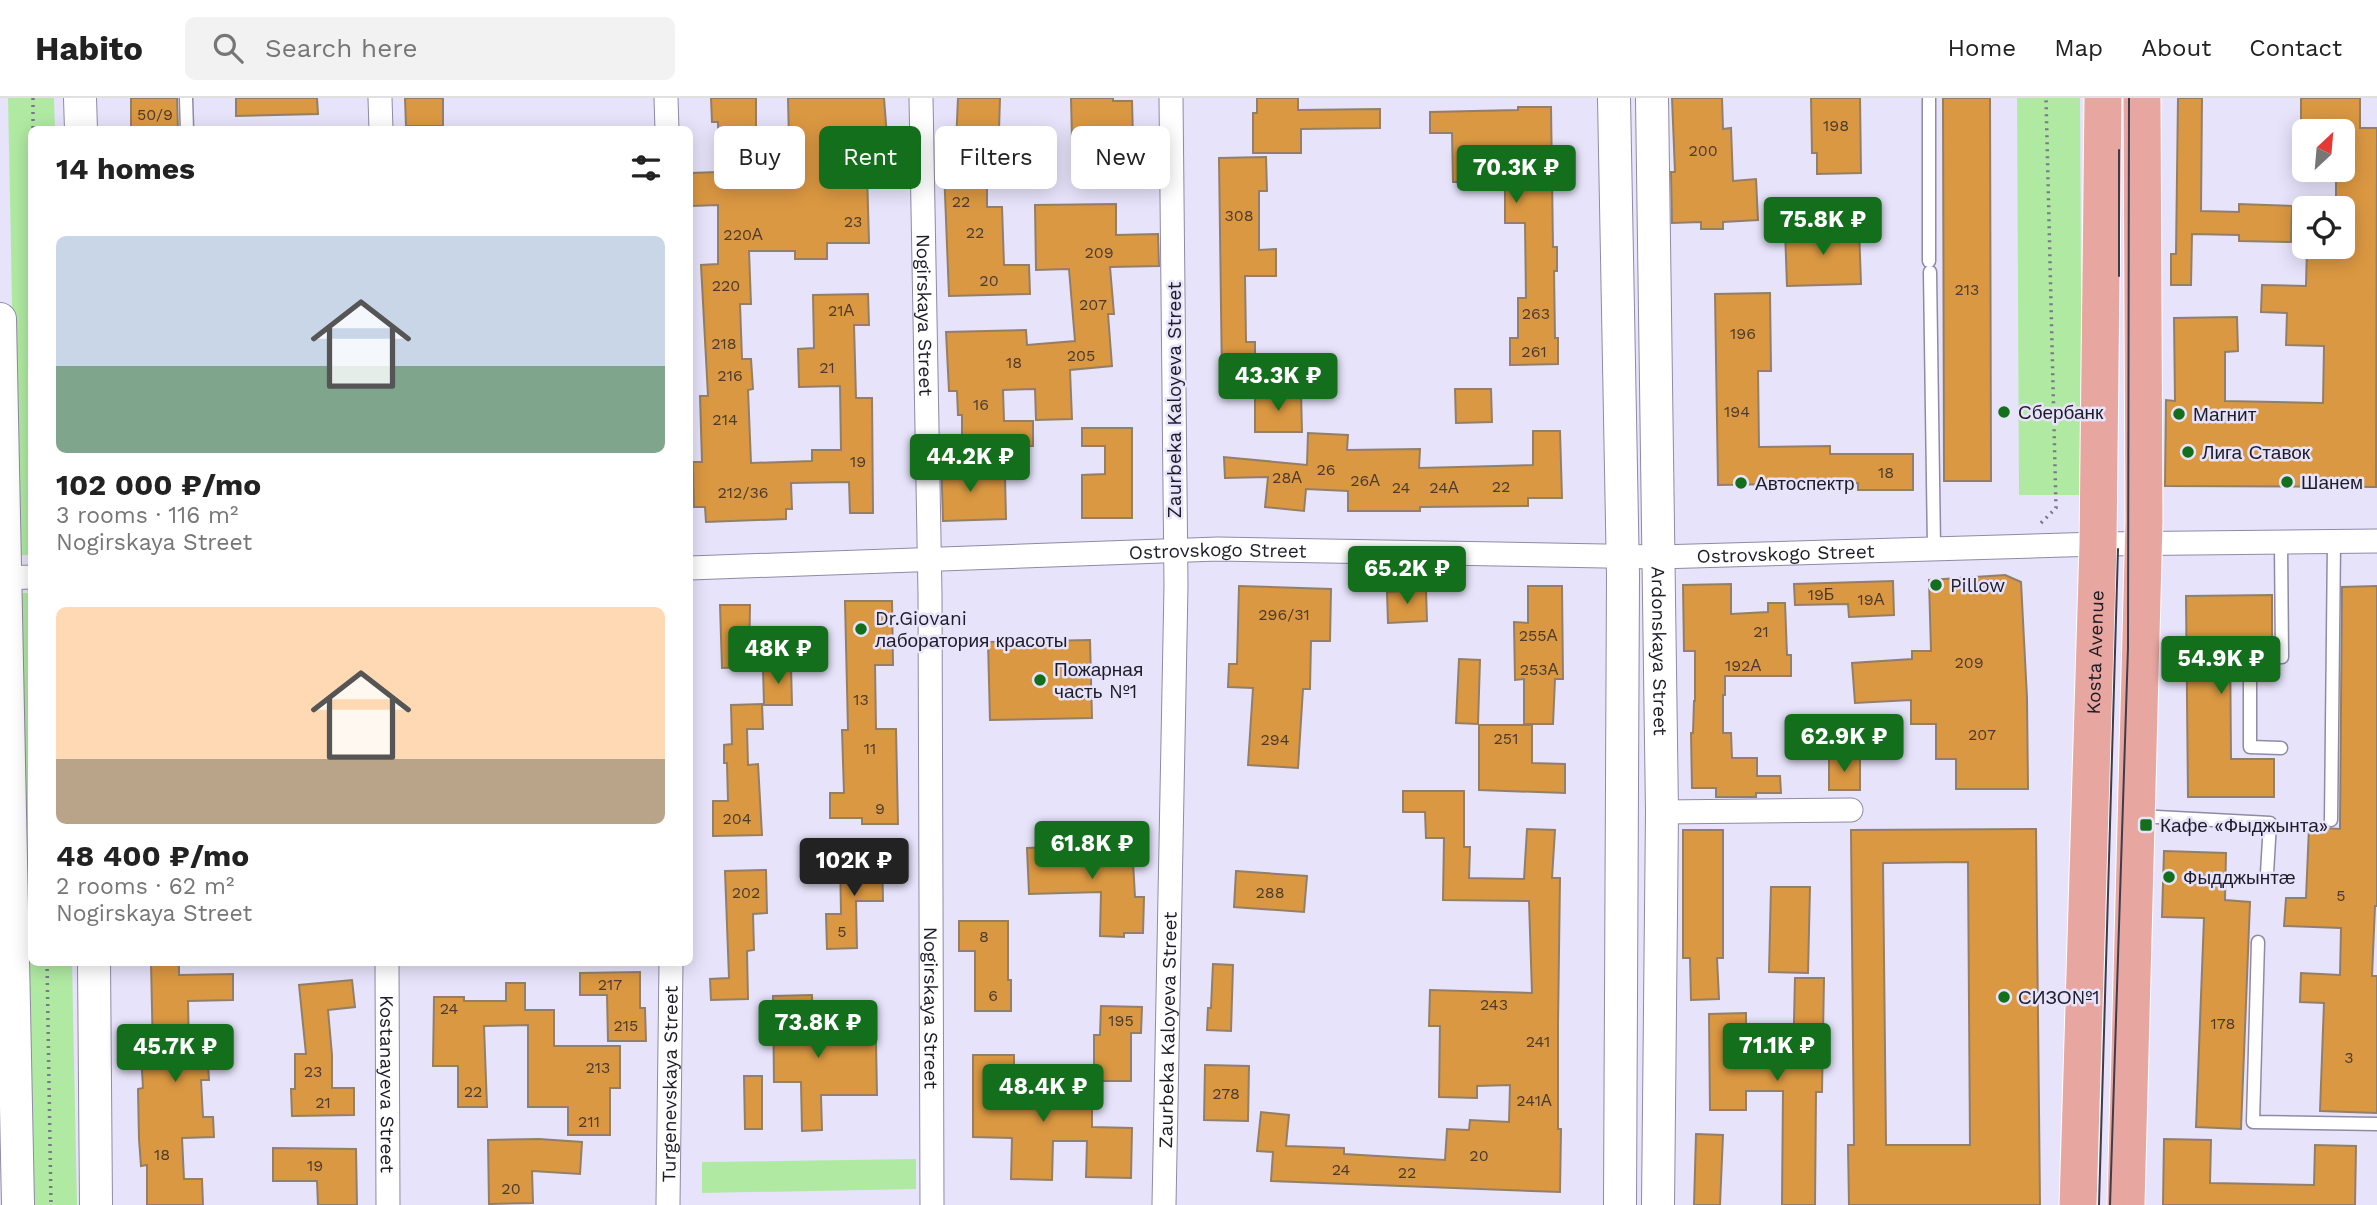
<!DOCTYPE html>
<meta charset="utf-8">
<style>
body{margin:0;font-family:"Work Sans",sans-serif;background:#f2f2f2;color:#222;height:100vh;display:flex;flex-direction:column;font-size:26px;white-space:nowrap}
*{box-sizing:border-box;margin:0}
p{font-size:23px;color:#767676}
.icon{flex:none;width:38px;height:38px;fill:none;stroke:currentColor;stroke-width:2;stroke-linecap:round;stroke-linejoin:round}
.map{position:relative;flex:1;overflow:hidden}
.sheet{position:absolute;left:28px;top:28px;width:665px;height:840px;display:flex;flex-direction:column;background:#fff;border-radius:10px;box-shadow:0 4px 18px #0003}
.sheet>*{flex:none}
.top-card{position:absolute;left:714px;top:28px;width:665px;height:63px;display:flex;gap:14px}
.needle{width:46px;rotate:26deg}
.buttons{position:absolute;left:2292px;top:21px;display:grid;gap:14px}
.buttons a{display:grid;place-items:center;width:63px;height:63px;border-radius:10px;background:#fff;box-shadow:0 4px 18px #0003;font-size:35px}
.price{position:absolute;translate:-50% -60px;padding:0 16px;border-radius:7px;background:#136f1c;color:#fff;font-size:23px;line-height:46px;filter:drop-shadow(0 2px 4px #0008)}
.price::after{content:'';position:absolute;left:50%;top:42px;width:21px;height:16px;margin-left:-10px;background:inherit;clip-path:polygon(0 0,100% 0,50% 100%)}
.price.active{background:#222;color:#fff}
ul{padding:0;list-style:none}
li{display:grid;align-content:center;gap:14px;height:371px;padding:0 28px}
li span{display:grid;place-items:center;height:217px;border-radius:10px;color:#555}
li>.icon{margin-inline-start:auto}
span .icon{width:126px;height:126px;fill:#fffc;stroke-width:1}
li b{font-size:30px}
h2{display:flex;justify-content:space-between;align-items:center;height:84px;padding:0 28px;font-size:30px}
.tag{padding:0 24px;border-radius:10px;background:#fff;box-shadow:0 4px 18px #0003;font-size:24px;line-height:63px}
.tag.active{background:#136f1c;color:#fff}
header{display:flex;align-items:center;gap:42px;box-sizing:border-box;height:98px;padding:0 35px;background:#fff;border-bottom:2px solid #e0e0e0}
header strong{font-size:33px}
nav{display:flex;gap:38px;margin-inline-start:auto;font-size:24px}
.search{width:490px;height:63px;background:#f2f2f2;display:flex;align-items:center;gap:18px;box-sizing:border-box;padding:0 24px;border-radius:10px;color:#767676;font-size:26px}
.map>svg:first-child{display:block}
.green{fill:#b0eaa2}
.building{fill:#db9842;stroke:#937f68;stroke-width:2;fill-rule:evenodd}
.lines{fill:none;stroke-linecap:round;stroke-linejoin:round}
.lane-casing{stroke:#8f8aa6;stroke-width:15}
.street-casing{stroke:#8f8aa6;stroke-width:25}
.secondary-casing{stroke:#8f8aa6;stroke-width:34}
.primary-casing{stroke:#fff;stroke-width:39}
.path{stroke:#7a7788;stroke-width:3.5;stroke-dasharray:2 5;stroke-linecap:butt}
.lane{stroke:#fff;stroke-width:12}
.street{stroke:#fff;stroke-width:23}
.secondary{stroke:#fff;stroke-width:32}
.primary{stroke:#e8a6a0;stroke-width:37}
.tram{stroke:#3e3c49;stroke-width:2}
.poi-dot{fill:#136f1c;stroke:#e7e3fb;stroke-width:2.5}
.labels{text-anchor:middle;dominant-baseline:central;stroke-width:5;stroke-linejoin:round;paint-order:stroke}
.number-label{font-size:16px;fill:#4d3b2e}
.street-label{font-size:19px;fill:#1e1c27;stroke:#e7e3fb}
.poi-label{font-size:19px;fill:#1e1c27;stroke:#e7e3fb;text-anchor:start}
</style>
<header>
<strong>Habito</strong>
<div class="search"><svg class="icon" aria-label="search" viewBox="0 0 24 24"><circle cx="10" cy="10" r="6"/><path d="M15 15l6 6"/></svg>Search here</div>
<nav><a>Home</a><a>Map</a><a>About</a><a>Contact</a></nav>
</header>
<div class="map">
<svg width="2377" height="1107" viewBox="0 0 2377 1107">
<rect width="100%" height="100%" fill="#e7e3fb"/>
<g class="green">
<polygon points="8,0 54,0 55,31 32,32 31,457 17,457"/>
<polygon points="2017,0 2080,0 2082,397 2019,397"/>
<polygon points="21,495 32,495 32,864 72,865 77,1107 32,1107"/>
<polygon points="916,1061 916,1091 702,1095 702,1064"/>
</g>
<g class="building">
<polygon points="131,0 177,0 178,32 131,32"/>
<polygon points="236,0 317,0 318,16 236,18"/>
<polygon points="405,0 443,0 443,28 406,28"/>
<polygon points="711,0 756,0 756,45 789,44 788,0 884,0 887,39 866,40 869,145 827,145 827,161 795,161 795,153 749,153 751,206 740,206 742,261 751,261 753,291 748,292 751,365 812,363 812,352 841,352 840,288 799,289 798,251 814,250 813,197 868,196 869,227 854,227 856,300 872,300 873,415 850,415 849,384 791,385 792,411 786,411 786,421 706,424 705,409 694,409 693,364 702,364 700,298 708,298 701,167 718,166 718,107 692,108 690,75 719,74 718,24 712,24"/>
<polygon points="958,0 1000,0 999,32 987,31 987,109 1002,109 1004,167 1029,167 1030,196 949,198 943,45 956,46"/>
<polygon points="1071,0 1113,0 1113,3 1132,3 1133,40 1072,41"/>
<polygon points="1257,0 1298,0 1298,12 1380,11 1380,30 1301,31 1301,55 1253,55 1253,15 1257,15"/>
<polygon points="1672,0 1722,0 1723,31 1731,30 1733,83 1756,81 1758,122 1723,124 1723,131 1701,131 1701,124 1672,125 1671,74 1675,74"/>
<polygon points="1811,0 1860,0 1861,75 1817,76 1817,55 1812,55"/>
<polygon points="1943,0 1990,0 1991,383 1944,383"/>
<polygon points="2178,0 2202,0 2201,113 2239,114 2239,106 2292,108 2291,144 2239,143 2239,137 2192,136 2191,187 2171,187 2171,156 2176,156"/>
<polygon points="2301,0 2360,0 2360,30 2377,30 2376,389 2165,388 2166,302 2175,303 2174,220 2237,219 2238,253 2225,254 2225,303 2323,305 2324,248 2286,247 2287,215 2261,214 2262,187 2306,188 2307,149 2343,149 2343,110 2336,110 2336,72 2343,72 2343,33 2301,31"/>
<polygon points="1518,9 1551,9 1553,149 1557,149 1557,173 1554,173 1555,240 1558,240 1558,266 1510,267 1510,240 1518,240 1518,200 1526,200 1525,125 1505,125 1505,84 1453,84 1452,35 1430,35 1430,14 1518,12"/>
<polygon points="1266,59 1267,93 1259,93 1259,152 1276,151 1276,178 1245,178 1246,244 1255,244 1255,281 1222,281 1219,60"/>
<polygon points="1116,106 1116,137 1158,136 1159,168 1110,169 1114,216 1108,216 1112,268 1070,272 1072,321 1036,322 1035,291 1003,292 1004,323 1033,323 1033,348 962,349 962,317 958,317 957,293 949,293 946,234 1026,232 1027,247 1075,243 1069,171 1036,172 1035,107"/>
<polygon points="1859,130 1861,186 1787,188 1785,132"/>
<polygon points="1770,195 1771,273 1758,273 1759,349 1830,348 1830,356 1913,356 1913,392 1858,392 1858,385 1718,387 1715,196"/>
<polygon points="1455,291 1491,291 1492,324 1456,325"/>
<polygon points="1255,295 1301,295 1302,334 1255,334"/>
<polygon points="1082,330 1132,330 1132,420 1082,420 1082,377 1105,376 1105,348 1082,348"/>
<polygon points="1533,333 1560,333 1562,400 1528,400 1528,408 1420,409 1420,413 1348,413 1348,393 1306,391 1304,413 1265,409 1268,379 1225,380 1224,359 1307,367 1308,335 1348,337 1347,352 1420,351 1419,370 1533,367"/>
<polygon points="941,357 963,357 964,381 1005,379 1006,421 943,423"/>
<polygon points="2005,477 2021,484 2027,600 2028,691 1956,691 1956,661 1936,661 1936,626 1911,626 1911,602 1855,605 1852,565 1912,561 1912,553 1931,553 1929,482"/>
<polygon points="1893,483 1894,517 1849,519 1848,506 1795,507 1794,486"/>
<polygon points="1731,486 1731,516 1768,514 1768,505 1785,505 1787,557 1791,557 1791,578 1725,578 1725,597 1723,597 1723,635 1731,635 1732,660 1757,660 1757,678 1780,678 1781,695 1756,695 1756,699 1716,699 1716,690 1692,690 1691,635 1693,635 1694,603 1695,603 1695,553 1684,553 1683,487"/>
<polygon points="1239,488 1331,491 1330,543 1311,543 1310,591 1303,591 1298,670 1248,667 1253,590 1228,589 1229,566 1237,566"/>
<polygon points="1528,488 1562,488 1563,581 1555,581 1553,626 1524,626 1524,581 1515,582 1514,524 1528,525"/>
<polygon points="2377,488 2377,808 2375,808 2372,878 2377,878 2377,1015 2320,1013 2324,905 2300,904 2301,875 2340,877 2341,830 2284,828 2286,800 2306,800 2309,729 2340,731 2342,489"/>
<polygon points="1426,492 1427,523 1388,525 1387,494"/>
<polygon points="2272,497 2272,539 2230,539 2231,661 2274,661 2274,699 2188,699 2186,498"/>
<polygon points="845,503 892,503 893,567 875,567 876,631 896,631 898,726 862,726 862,720 830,720 830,695 844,695 842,632 848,632"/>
<polygon points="720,507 750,507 749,569 722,570"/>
<polygon points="812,530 813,568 793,568 793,531"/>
<polygon points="1090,542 1092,620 990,622 988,544"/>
<polygon points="1459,561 1480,562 1478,626 1456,625"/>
<polygon points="763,569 791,569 792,607 764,607"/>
<polygon points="762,606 763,631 747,631 748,667 758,666 762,737 713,738 713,703 728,703 727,665 724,665 724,647 732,646 731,607"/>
<polygon points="1479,627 1532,627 1532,665 1565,666 1565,695 1479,692"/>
<rect x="1829" y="659" width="31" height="33"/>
<polygon points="1403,693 1464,693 1464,749 1470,749 1469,780 1524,781 1527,731 1555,732 1552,780 1560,780 1558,926 1558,1031 1561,1031 1560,1094 1271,1083 1273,1054 1257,1053 1261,1014 1289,1017 1286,1048 1344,1050 1344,1056 1445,1062 1447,1031 1469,1032 1470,1022 1509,1024 1510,987 1477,988 1477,1000 1439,999 1440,928 1429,928 1430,892 1532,895 1529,803 1443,802 1444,740 1426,740 1425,714 1403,714"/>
<path d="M 2036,731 L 2040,1107 L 1849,1107 L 1848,1047 L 1854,1047 L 1851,732 ZM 1968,764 L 1970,1047 L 1886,1047 L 1883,765 Z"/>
<polygon points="1683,732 1723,732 1723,860 1717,860 1719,901 1691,902 1690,860 1683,860"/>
<polygon points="1132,746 1135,799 1144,799 1143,835 1124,835 1124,839 1100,838 1101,794 1029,796 1027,750"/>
<polygon points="2164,753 2226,755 2225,802 2250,804 2241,1031 2196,1029 2204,820 2162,819"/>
<polygon points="882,757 883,803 856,803 857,850 827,851 826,816 841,816 840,758"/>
<polygon points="766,772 767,815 753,816 754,852 747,853 748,901 711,902 710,881 729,880 725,773"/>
<polygon points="1236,773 1307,778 1304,814 1234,809"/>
<polygon points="1771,789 1810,789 1808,875 1769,874"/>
<polygon points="959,823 1008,823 1008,882 1011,882 1011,913 975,913 975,853 959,853"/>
<polygon points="151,864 179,864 179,877 233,876 233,902 188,903 189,954 207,953 209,982 201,982 203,1019 213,1019 214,1039 182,1040 184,1081 202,1081 203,1107 147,1107 147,1067 141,1068 139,1041 138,991 143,990 141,956 153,956"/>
<polygon points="1213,866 1233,867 1231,933 1207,932 1208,910 1211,910"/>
<polygon points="640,874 640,910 645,910 646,943 608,943 607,897 580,897 580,875"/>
<polygon points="1795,880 1824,880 1822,994 1816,994 1815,1107 1782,1107 1783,993 1746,993 1746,1012 1710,1012 1709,916 1746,915 1746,966 1793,967"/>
<polygon points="352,882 355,909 328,912 332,957 332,990 354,990 354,1017 292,1018 291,991 295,991 295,956 306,956 299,887"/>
<polygon points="506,885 525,885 525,912 554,912 554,948 620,948 620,990 610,990 610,1037 568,1037 568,1009 528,1009 528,927 484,928 487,1009 458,1009 458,968 433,968 434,899 464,899 464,903 506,903"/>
<polygon points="812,897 813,946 876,945 877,997 821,997 822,1032 802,1033 801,984 774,984 773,898"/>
<polygon points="1101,908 1142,909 1141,935 1131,935 1131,983 1094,983 1094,937 1100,937"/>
<polygon points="973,957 1014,957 1014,993 1092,995 1092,1029 1132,1030 1131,1080 1086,1079 1087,1043 1053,1043 1052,1082 1011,1081 1012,1040 973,1039"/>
<polygon points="1205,967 1249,968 1248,1023 1204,1022"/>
<polygon points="744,978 762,978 762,1031 745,1031"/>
<polygon points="1696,1036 1723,1037 1720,1107 1694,1107"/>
<polygon points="539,1041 582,1044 580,1076 532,1073 533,1105 489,1106 488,1042"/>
<polygon points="2164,1041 2211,1042 2210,1085 2314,1087 2315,1047 2356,1048 2355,1107 2163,1107"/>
<polygon points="273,1050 356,1051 357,1107 318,1107 317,1083 273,1083"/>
</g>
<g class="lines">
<g class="lane-casing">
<g id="lane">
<polyline points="186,0 187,32"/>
<polyline points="1929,163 1929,0"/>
<polyline points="1930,174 1934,450"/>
<polyline points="2281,445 2282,559 2250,560 2250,649 2281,650"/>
<polyline points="2138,718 2270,725 2267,775"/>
<polyline points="2331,722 2334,444"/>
<polyline points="2258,844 2253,1024 2377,1026"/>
</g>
</g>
<g class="street-casing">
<g id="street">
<polyline points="380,0 381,32"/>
<polyline points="666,0 667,32"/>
<path id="s1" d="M 921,0 L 930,496 L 932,1107"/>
<path id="s2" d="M 690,470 L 1218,451 L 1658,459 L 2098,446 L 2377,443"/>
<polyline points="0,480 32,479"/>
<polyline points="1662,714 1851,712"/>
<path id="s3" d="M 387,864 L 388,1107"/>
<path id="s4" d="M 668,1107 L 671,864"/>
<path id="s5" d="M 1164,1107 L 1176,488 L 1171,0"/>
</g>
</g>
<g class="secondary-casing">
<g id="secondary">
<polyline points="80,0 81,32"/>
<polyline points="1614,0 1623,478 1620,1107"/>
<path id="s6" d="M 1652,0 L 1662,714 L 1658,1107"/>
<polyline points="0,221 18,1107"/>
<polyline points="94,864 96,1107"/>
</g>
</g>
<g class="primary-casing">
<g id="primary">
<path id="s7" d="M 2078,1107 L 2098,446 L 2103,0"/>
<polyline points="2126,1107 2144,423 2142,0"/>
</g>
</g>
<g class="path">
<polyline points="33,0 33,32"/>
<polyline points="2041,425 2056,410 2046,0"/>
<polyline points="47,864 51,1107"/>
</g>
<use href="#lane" class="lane"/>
<use href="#street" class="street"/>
<use href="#secondary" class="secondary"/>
<use href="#primary" class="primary"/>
<g class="tram">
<polyline points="2119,178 2119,52"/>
<polyline points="2099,1107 2118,451"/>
<polyline points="2110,1107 2128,550 2129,0"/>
</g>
</g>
<g class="poi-dot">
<circle cx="2004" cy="314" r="7"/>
<circle cx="2179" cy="316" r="7"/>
<circle cx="2188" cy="354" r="7"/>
<circle cx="2287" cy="384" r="7"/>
<circle cx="1741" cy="385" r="7"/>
<circle cx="1936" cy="487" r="7"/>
<circle cx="861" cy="531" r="7"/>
<circle cx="1040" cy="582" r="7"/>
<rect x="2139" y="720" width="14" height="14" rx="3.5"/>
<circle cx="2169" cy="779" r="7"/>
<circle cx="2004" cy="899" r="7"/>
</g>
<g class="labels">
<g class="number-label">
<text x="155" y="16">50/9</text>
<text x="1836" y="27">198</text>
<text x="1703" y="52">200</text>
<text x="961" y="103">22</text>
<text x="1239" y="117">308</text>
<text x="853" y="123">23</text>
<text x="975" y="134">22</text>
<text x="743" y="136">220А</text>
<text x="1099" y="154">209</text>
<text x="989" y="182">20</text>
<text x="726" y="187">220</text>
<text x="1967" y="191">213</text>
<text x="1093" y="206">207</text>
<text x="841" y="212">21А</text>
<text x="1536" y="215">263</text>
<text x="1743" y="235">196</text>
<text x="724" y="245">218</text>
<text x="1534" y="253">261</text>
<text x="1081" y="257">205</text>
<text x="1014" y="264">18</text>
<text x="827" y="269">21</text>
<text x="730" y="277">216</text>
<text x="981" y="306">16</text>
<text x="1737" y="313">194</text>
<text x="725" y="321">214</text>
<text x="858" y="363">19</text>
<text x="1326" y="371">26</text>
<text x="1886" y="374">18</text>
<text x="1287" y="379">28А</text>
<text x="1365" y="382">26А</text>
<text x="1501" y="388">22</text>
<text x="1401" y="389">24</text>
<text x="1444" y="389">24А</text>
<text x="743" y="394">212/36</text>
<text x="1821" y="496">19Б</text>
<text x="1871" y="501">19А</text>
<text x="1284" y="516">296/31</text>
<text x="1761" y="533">21</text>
<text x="1538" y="537">255А</text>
<text x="1969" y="564">209</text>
<text x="1743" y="567">192А</text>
<text x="1539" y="571">253А</text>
<text x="861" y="601">13</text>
<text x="1982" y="636">207</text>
<text x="1506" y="640">251</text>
<text x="1275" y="641">294</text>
<text x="870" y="650">11</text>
<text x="880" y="710">9</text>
<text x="737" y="720">204</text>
<text x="746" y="794">202</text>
<text x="1270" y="794">288</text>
<text x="2341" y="797">5</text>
<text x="842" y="833">5</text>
<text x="984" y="838">8</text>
<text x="610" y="886">217</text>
<text x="993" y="897">6</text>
<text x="1494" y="906">243</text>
<text x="449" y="910">24</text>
<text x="1121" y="922">195</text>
<text x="2223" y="925">178</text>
<text x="626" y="927">215</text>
<text x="1538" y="943">241</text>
<text x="2349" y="959">3</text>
<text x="598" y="969">213</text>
<text x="313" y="973">23</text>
<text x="473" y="993">22</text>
<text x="1226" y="995">278</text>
<text x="1534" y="1002">241А</text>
<text x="323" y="1004">21</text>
<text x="589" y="1023">211</text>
<text x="162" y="1056">18</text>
<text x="1479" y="1057">20</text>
<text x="315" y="1067">19</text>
<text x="1341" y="1071">24</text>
<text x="1407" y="1074">22</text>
<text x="511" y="1090">20</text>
</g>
<g class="street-label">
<text stroke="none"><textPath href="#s1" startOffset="217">Nogirskaya Street</textPath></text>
<text transform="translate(1174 302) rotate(-90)">Zaurbeka Kaloyeva Street</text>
<text stroke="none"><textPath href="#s2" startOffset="528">Ostrovskogo Street</textPath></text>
<text stroke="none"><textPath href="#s2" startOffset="1096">Ostrovskogo Street</textPath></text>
<text stroke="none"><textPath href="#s6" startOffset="553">Ardonskaya Street</textPath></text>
<text stroke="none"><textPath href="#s7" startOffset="553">Kosta Avenue</textPath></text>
<text stroke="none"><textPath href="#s1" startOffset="910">Nogirskaya Street</textPath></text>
<text stroke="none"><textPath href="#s5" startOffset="175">Zaurbeka Kaloyeva Street</textPath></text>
<text stroke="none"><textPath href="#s3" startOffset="122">Kostanayeva Street</textPath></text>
<text stroke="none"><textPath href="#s4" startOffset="121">Turgenevskaya Street</textPath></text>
</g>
<g class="poi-label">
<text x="2018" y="314">Сбербанк</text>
<text x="2193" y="316">Магнит</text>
<text x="2202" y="354">Лига Ставок</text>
<text x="2301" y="384">Шанем</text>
<text x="1755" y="385">Автоспектр</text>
<text x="1950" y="487">Pillow</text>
<text x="875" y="520">Dr.Giovani<tspan x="875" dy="22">лаборатория красоты</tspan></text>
<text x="1054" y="571">Пожарная<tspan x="1054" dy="22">часть №1</tspan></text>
<text x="2160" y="727">Кафе «Фыджынта»</text>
<text x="2183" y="779">Фыдджынтӕ</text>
<text x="2018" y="899">СИЗО№1</text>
</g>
</g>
</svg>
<div class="buttons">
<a><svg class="needle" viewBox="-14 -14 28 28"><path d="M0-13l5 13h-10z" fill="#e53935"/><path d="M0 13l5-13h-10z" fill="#767676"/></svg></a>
<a><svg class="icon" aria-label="locate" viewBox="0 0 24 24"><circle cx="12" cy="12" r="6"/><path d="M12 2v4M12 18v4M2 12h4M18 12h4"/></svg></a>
</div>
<b class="price" style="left:1516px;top:107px">70.3K ₽</b>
<b class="price" style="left:1823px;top:159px">75.8K ₽</b>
<b class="price" style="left:1278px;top:315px">43.3K ₽</b>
<b class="price" style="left:970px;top:396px">44.2K ₽</b>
<b class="price" style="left:1407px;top:508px">65.2K ₽</b>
<b class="price" style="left:778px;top:588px">48K ₽</b>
<b class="price" style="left:2221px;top:598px">54.9K ₽</b>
<b class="price" style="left:1844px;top:676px">62.9K ₽</b>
<b class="price" style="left:1092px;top:783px">61.8K ₽</b>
<b class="price active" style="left:854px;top:800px">102K ₽</b>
<b class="price" style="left:818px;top:962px">73.8K ₽</b>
<b class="price" style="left:1777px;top:985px">71.1K ₽</b>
<b class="price" style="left:175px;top:986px">45.7K ₽</b>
<b class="price" style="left:1043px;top:1026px">48.4K ₽</b>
<div class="top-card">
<a class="tag">Buy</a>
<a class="tag active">Rent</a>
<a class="tag">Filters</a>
<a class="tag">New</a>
</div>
<section class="sheet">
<h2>14 homes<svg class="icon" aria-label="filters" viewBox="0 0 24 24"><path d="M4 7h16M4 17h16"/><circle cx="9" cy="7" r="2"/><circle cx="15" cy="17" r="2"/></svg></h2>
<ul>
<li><span style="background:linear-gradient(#c9d6e8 60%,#7fa58c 0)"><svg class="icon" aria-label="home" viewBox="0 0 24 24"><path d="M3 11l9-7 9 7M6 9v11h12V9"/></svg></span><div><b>102 000 ₽/mo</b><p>3 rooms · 116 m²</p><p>Nogirskaya Street</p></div></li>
<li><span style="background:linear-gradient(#ffd9b3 70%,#b9a48a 0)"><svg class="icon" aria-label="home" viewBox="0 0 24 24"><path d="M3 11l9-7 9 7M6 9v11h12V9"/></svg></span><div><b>48 400 ₽/mo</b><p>2 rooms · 62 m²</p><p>Nogirskaya Street</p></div></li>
</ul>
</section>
</div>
